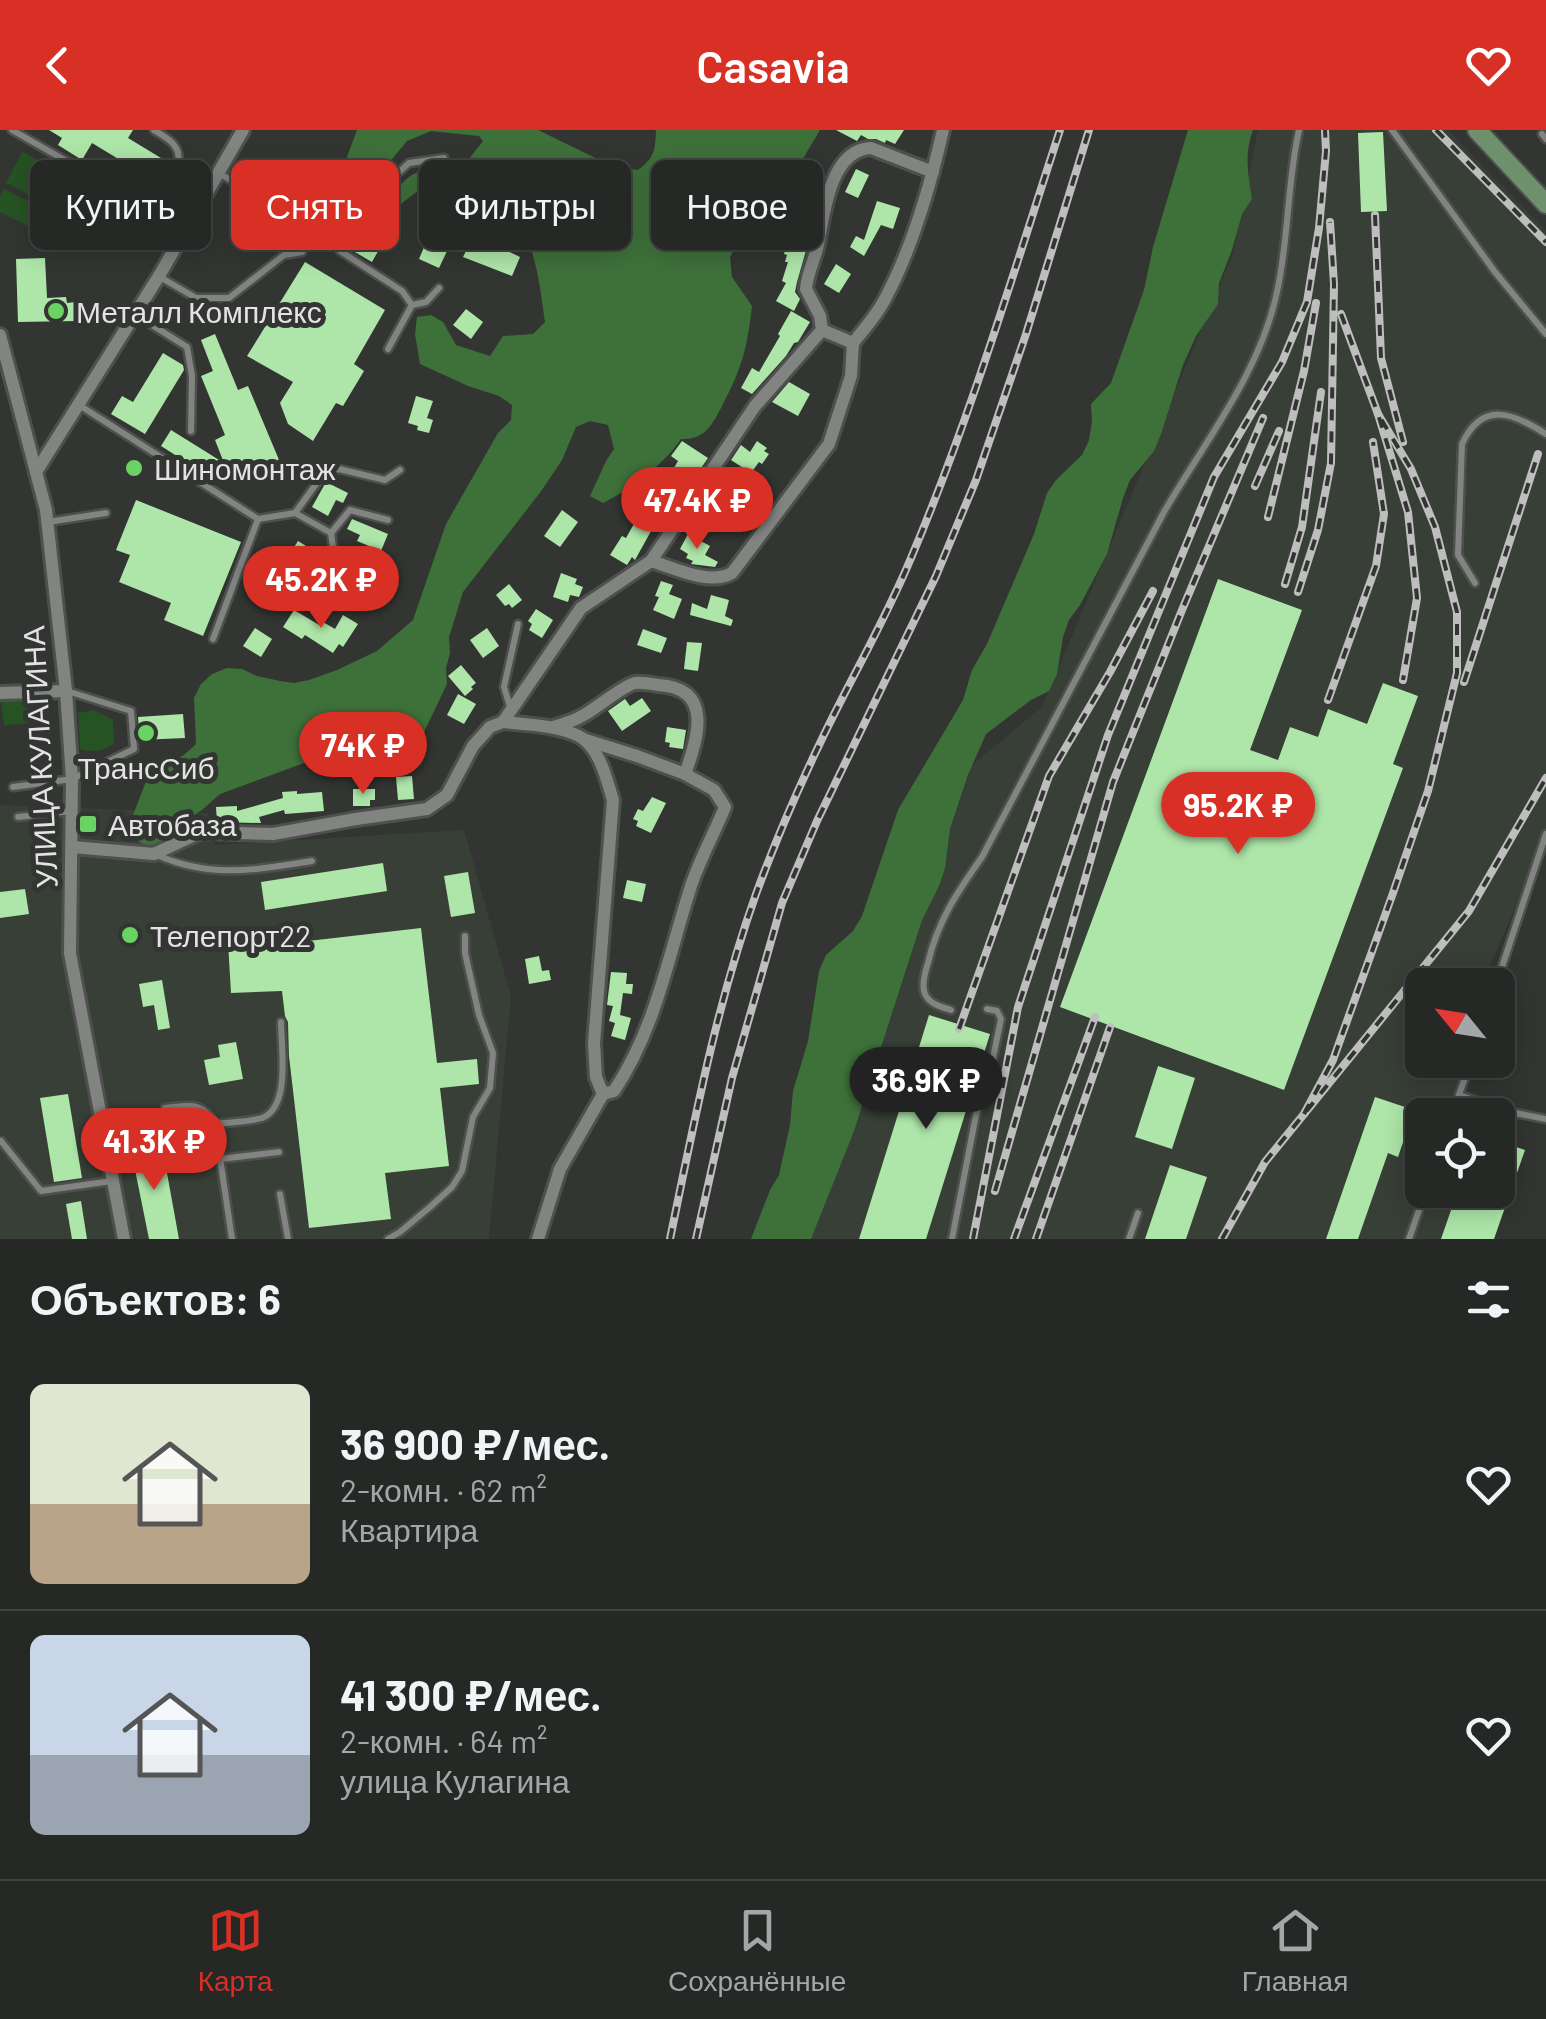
<!DOCTYPE html>
<html lang="ru">
<meta charset="utf-8">
<style>
body{margin:0;font-family:Barlow,sans-serif;background:#2e302e;color:#f1f3f6;height:100vh;display:flex;flex-direction:column;font-size:38px;white-space:nowrap}
*{box-sizing:border-box;margin:0}
p{font-size:32px;color:#a4a6a7}
.icon{flex:none;width:55px;height:55px;fill:none;stroke:currentColor;stroke-width:2;stroke-linecap:round;stroke-linejoin:round}
.map{position:relative;height:1109px;overflow:hidden}
.drawer{display:flex;flex-direction:column;background:#262826;flex:1}
.drawer>*{flex:none}
.banner{position:absolute;left:30px;top:30px;width:1000px;height:90px;display:flex;gap:20px}
.needle{width:65px;rotate:300deg}
.fabs{position:absolute;left:1405px;top:838px;display:grid;gap:20px}
.fabs a{display:grid;place-items:center;width:110px;height:110px;border-radius:15px;background:#262826;box-shadow:0 5px 25px #0003,0 0 0 2px #424443;font-size:50px}
.price{position:absolute;translate:-50% -85px;padding:0 22px;border-radius:35px;background:#d93025;color:#fff;font-size:32px;line-height:65px;filter:drop-shadow(0 2px 5px #0008)}
.price::after{content:'';position:absolute;left:50%;top:60px;width:30px;height:22px;margin-left:-15px;background:inherit;clip-path:polygon(0 0,100% 0,50% 100%)}
.price.active{background:#222;color:#fff}
ul{padding:0;list-style:none}
li{display:flex;align-items:center;gap:30px;height:250px;padding:0 30px}
li+li{border-top:2px solid #424443}
li span{display:grid;place-items:center;flex:none;width:280px;height:200px;border-radius:15px;color:#555}
li>.icon{margin-inline-start:auto}
span .icon{width:120px;height:120px;fill:#fffc;stroke-width:1}
li b{font-size:42px}
h2{display:flex;justify-content:space-between;align-items:center;height:120px;padding:0 30px;font-size:42px}
.pill{padding:0 35px;border-radius:15px;background:#262826;box-shadow:0 5px 25px #0003,0 0 0 2px #424443;font-size:35px;line-height:90px}
.pill.active{background:#d93025;color:#fff}
header{display:flex;justify-content:space-between;align-items:center;height:130px;padding:0 30px;background:#d93025;color:#fff;font-size:45px;font-weight:600}
.dock{display:flex;justify-content:space-around;align-items:center;height:140px;border-top:2px solid #424443;background:#262826;font-size:28px;color:#a4a6a7}
.dock a{display:grid;justify-items:center;gap:5px}
.dock .active{color:#d93025}
.map>svg:first-child{display:block}
.built{fill:#383f37}
.green{fill:#265323}
.forest{fill:#3e713a}
.building{fill:#aee6a9}
.lines{fill:none;stroke-linecap:round;stroke-linejoin:round}
.lane-casing{stroke:#4e504e;stroke-width:11}
.street-casing{stroke:#4e504e;stroke-width:18}
.secondary-casing{stroke:#4e504e;stroke-width:22}
.lane{stroke:#818481;stroke-width:6}
.street{stroke:#818481;stroke-width:12}
.secondary{stroke:#6e906d;stroke-width:18}
.rail-casing{stroke:#bdbebd;stroke-width:8}
.rail{stroke:#323532;stroke-width:4;stroke-dasharray:11;stroke-linecap:butt}
.poi-dot{fill:#6ad364;stroke:#323532;stroke-width:4}
.labels{text-anchor:middle;dominant-baseline:central;stroke-width:10;stroke-linejoin:round;paint-order:stroke}
.poi-label{font-size:30px;fill:#e2e3e2;stroke:#323532;text-anchor:start}
.street-label{font-size:30px;fill:#e2e3e2;stroke:#323532}
</style>
<header><svg class="icon" aria-label="back" viewBox="0 0 24 24"><path d="M15 5l-7 7 7 7"/></svg>Casavia<svg class="icon" aria-label="heart" viewBox="0 0 24 24"><path d="M12 20l-8-8c-3-5 5-10 8-4 3-6 11-1 8 4z"/></svg></header>
<div class="map">
<svg width="1546" height="1109" viewBox="0 0 1546 1109">
<rect width="100%" height="100%" fill="#323532"/>
<g class="built">
<polygon points="1258,0 1448,0 1546,101 1546,708 1481,855 1422,855 1422,930 1464,930 1466,985 1422,985 1422,1060 1468,1060 1469,1109 811,1109 972,635 1042,577 1233,124"/>
<polygon points="0,675 209,683 214,715 464,700 511,866 489,1109 0,1109"/>
</g>
<g class="green">
<polygon points="22,22 92,57 76,89 6,53"/>
<polygon points="4,59 42,78 32,98 0,82 0,67"/>
<polygon points="0,567 29,567 36,571 37,593 4,595"/>
<path d="M 94,580 L 113,590 L 114,613 C 106,621 91,623 80,619 L 78,583 Z"/>
</g>
<g class="forest">
<path d="M 357,0 L 538,0 L 614,37 L 638,40 C 655,27 655,21 656,0 L 820,0 L 785,59 L 758,79 L 730,127 L 732,147 L 752,176 C 747,219 742,238 722,276 C 712,295 705,310 681,309 C 662,336 633,358 603,373 L 590,366 L 606,331 L 614,319 L 608,295 L 590,291 L 576,297 L 562,330 L 542,360 L 463,462 L 449,507 L 450,523 L 446,538 L 447,554 L 424,602 L 411,615 L 398,626 L 367,637 L 338,630 L 304,633 L 220,664 L 202,680 L 172,698 L 165,713 L 147,716 L 132,708 L 130,693 L 147,649 L 158,639 L 184,625 L 196,614 L 194,568 L 201,554 L 212,544 L 227,538 L 242,539 L 257,546 L 280,551 L 294,553 L 309,550 L 337,540 L 377,521 L 413,490 L 446,394 L 498,303 L 511,290 L 512,275 L 499,266 L 468,256 L 420,234 L 415,204 L 417,187 L 431,185 L 443,192 L 456,215 L 490,226 L 503,206 L 533,204 L 545,192 C 541,165 535,105 513,87 C 490,68 452,62 424,56 L 392,81 L 386,78 C 407,36 423,39 465,34 L 483,11 L 479,6 L 431,1 L 407,11 L 365,62 L 350,73 L 343,68 L 341,43 Z"/>
<path d="M 1188,0 L 1253,0 C 1244,24 1248,44 1252,69 L 1242,84 L 1232,120 L 1219,153 L 1218,174 L 1196,206 L 1183,235 L 1161,304 L 1154,321 L 1130,350 L 1123,368 L 1107,424 L 1080,475 L 1069,490 L 1063,507 L 1057,544 L 1049,561 L 1031,570 L 986,604 L 968,645 L 950,699 L 945,738 L 939,756 L 922,790 L 854,1001 L 811,1109 L 751,1109 L 770,1060 L 779,1045 L 790,995 L 793,961 L 808,911 L 819,841 L 826,825 L 853,801 L 862,786 L 898,680 L 963,570 L 972,540 L 987,514 L 1034,404 L 1047,363 L 1056,350 L 1082,325 L 1089,310 L 1092,292 L 1091,274 L 1111,253 L 1144,160 L 1153,117 Z"/>
</g>
<g class="building">
<polygon points="49,0 133,0 128,8 161,28 144,55 120,40 125,33 92,13 82,30 58,15 62,8"/>
<polygon points="836,0 904,0 895,14 886,10 885,13 876,9 868,9 861,5 857,11"/>
<polygon points="1383,2 1387,81 1361,82 1358,3"/>
<polygon points="856,39 869,45 858,68 845,62"/>
<polygon points="463,64 469,83 447,90 442,70"/>
<polygon points="804,67 817,69 807,117 797,152 795,162 800,169 794,181 776,171 786,153 782,151 788,132 785,132 787,125 784,124 792,97 799,99"/>
<polygon points="877,71 900,78 893,99 881,95 864,126 850,117 856,106 864,110"/>
<polygon points="361,85 383,97 380,104 386,107 372,132 353,121 355,118 344,113"/>
<polygon points="481,108 520,127 512,146 463,127 471,111 478,114"/>
<polygon points="427,110 448,119 439,138 419,129"/>
<polygon points="45,128 47,168 66,167 67,173 76,172 77,191 18,192 16,129"/>
<polygon points="305,132 385,180 354,234 364,241 343,276 336,273 313,311 288,294 280,273 293,252 247,226"/>
<polygon points="836,134 851,144 839,163 824,154"/>
<polygon points="466,179 483,192 471,209 453,195"/>
<polygon points="791,181 810,192 798,212 794,213 786,226 752,264 741,258 752,238 759,242 780,206 778,204"/>
<polygon points="215,204 238,260 248,256 282,337 244,354 235,332 221,354 161,316 171,300 224,333 215,310 225,305 201,246 213,241 201,210"/>
<polygon points="163,223 183,235 184,240 145,304 111,284 122,266 133,272"/>
<polygon points="789,252 810,264 798,286 772,272"/>
<polygon points="416,266 433,271 427,288 433,290 429,303 417,300 418,296 408,293"/>
<polygon points="682,311 708,328 676,375 658,365 678,331 671,326"/>
<polygon points="757,311 767,318 764,321 769,324 762,334 759,332 751,343 731,330 741,315 750,322"/>
<polygon points="326,352 348,363 343,373 336,370 328,386 312,377"/>
<polygon points="136,370 241,412 203,506 164,490 171,473 119,452 130,425 116,420"/>
<polygon points="562,380 578,392 560,417 544,406"/>
<polygon points="639,385 655,394 635,430 632,427 627,435 610,425 622,406 626,408"/>
<polygon points="352,389 388,404 381,421 357,411 360,405 347,399"/>
<polygon points="688,404 710,416 705,425 718,432 715,437 691,434 693,431 686,428 688,424 680,419"/>
<polygon points="298,411 319,424 316,428 318,429 307,447 284,433"/>
<polygon points="561,443 577,449 575,454 583,457 579,467 570,465 568,472 553,467"/>
<polygon points="1218,449 1302,480 1250,620 1278,630 1290,597 1318,607 1328,579 1367,594 1383,553 1418,566 1393,634 1403,638 1284,960 1060,877"/>
<polygon points="661,451 673,455 669,464 682,469 674,489 653,480 659,467 655,466"/>
<polygon points="509,454 522,470 512,478 509,474 505,476 496,465"/>
<polygon points="711,465 729,470 725,486 733,490 731,496 690,485 692,473 707,479"/>
<polygon points="536,479 553,490 542,508 529,500 532,494 528,491"/>
<polygon points="294,480 321,496 323,492 335,499 343,485 358,494 343,517 339,514 333,523 305,505 302,509 283,497"/>
<polygon points="255,498 272,509 261,527 243,516"/>
<polygon points="487,498 499,516 483,528 470,510"/>
<polygon points="643,499 667,508 661,523 637,515"/>
<polygon points="687,512 702,513 698,541 684,539"/>
<polygon points="461,535 476,553 471,557 473,559 465,566 448,546"/>
<polygon points="458,564 476,574 464,594 447,585"/>
<polygon points="642,568 651,581 622,601 608,581 625,569 630,576"/>
<polygon points="183,584 185,608 140,610 138,587"/>
<polygon points="667,597 686,600 683,619 669,617 670,613 665,612"/>
<polygon points="412,646 414,669 398,670 396,647"/>
<polygon points="353,659 375,659 375,670 370,670 370,676 353,676"/>
<polygon points="297,661 297,664 322,662 324,681 285,684 284,680 259,687 261,693 217,692 216,677 237,676 237,681 283,668 282,662"/>
<polygon points="652,667 666,673 651,703 636,696 638,691 633,689 638,679 643,681"/>
<polygon points="383,733 387,761 265,780 261,752"/>
<polygon points="468,742 475,783 451,787 444,746"/>
<polygon points="627,750 646,754 642,772 623,768"/>
<polygon points="25,759 29,784 0,788 0,762"/>
<polygon points="421,798 437,933 477,929 479,954 440,958 449,1036 385,1043 391,1089 309,1098 289,926 288,892 285,886 282,861 231,863 228,812 236,812 236,804 265,803 265,816"/>
<polygon points="539,826 542,841 549,840 551,850 529,854 525,829"/>
<polygon points="611,842 627,843 626,854 633,854 632,864 623,863 620,885 631,888 625,910 611,906 615,893 609,891 613,876 607,875"/>
<polygon points="162,850 170,898 158,900 154,875 143,877 139,854"/>
<polygon points="929,885 990,904 926,1109 859,1109"/>
<polygon points="236,912 243,949 209,955 204,930 220,927 218,915"/>
<polygon points="1158,936 1195,948 1172,1019 1135,1007"/>
<polygon points="68,964 82,1048 54,1052 40,968"/>
<polygon points="1375,967 1414,980 1398,1027 1388,1023 1358,1109 1326,1109"/>
<polygon points="147,1007 152,1034 165,1032 179,1109 149,1109 129,1010"/>
<polygon points="1498,1011 1525,1020 1494,1109 1441,1109 1458,1060 1498,1060"/>
<polygon points="1170,1035 1207,1047 1186,1109 1145,1109"/>
<polygon points="81,1071 87,1109 72,1109 66,1074"/>
</g>
<g class="lines">
<g class="lane-casing">
<g id="lane">
<path d="M 12,0 L 138,72 C 154,84 163,100 176,116"/>
<polyline points="1392,0 1495,142 1546,204"/>
<polyline points="1542,4 1546,9"/>
<polyline points="220,44 327,104 340,121 402,161 412,175"/>
<path d="M 151,81 C 161,65 190,34 174,15 C 170,9 160,4 154,0"/>
<polyline points="327,104 374,65 409,33 444,28"/>
<polyline points="160,147 196,168 229,168 284,125 302,122"/>
<polyline points="136,185 187,217 192,246 191,301"/>
<polyline points="388,219 412,175 426,172 439,158"/>
<polyline points="79,275 258,389 295,383 331,403 336,439 344,459"/>
<polyline points="295,383 324,343 339,339 385,350 400,340"/>
<polyline points="48,392 106,383"/>
<polyline points="331,403 350,380 388,390"/>
<path d="M 1475,453 L 1458,425 L 1462,314 C 1482,271 1512,282 1546,304"/>
<polyline points="213,509 258,389"/>
<polyline points="511,580 504,557 518,494"/>
<polyline points="13,657 72,649 134,619 131,581 67,561"/>
<polyline points="18,687 71,681"/>
<path d="M 155,724 C 209,749 256,740 312,731"/>
<polyline points="1496,855 1546,704"/>
<path d="M 951,880 C 942,877 929,874 925,864 C 921,855 925,842 928,833 C 938,790 957,763 982,727 L 1164,382 C 1205,311 1260,243 1277,162 C 1289,108 1287,53 1299,0"/>
<polyline points="1459,965 1510,982 1546,989"/>
<path d="M 165,978 C 188,976 202,970 215,994 L 232,1109"/>
<polyline points="1452,985 1471,930"/>
<path d="M 215,994 C 230,992 249,992 262,988 C 291,977 281,917 281,892"/>
<polyline points="1,1011 41,1061 112,1051"/>
<polyline points="220,1029 279,1022"/>
<polyline points="280,1064 288,1109"/>
<polyline points="388,1109 400,1102 430,1077 452,1057 462,1041 473,987 490,958 493,923 479,885 465,823 465,806"/>
<polyline points="952,1109 976,985 993,928 1001,889 997,881 987,879"/>
<polyline points="1129,1109 1138,1083"/>
<polyline points="1409,1109 1426,1060"/>
</g>
</g>
<g class="street-casing">
<g id="street">
<path d="M 822,200 L 820,186 L 806,159 C 807,145 813,133 817,119 C 824,89 828,20 871,18 L 933,42"/>
<polyline points="0,205 46,380 66,561 72,649 70,823 124,1109"/>
<polyline points="36,342 159,146 243,0"/>
<path d="M 651,431 C 675,438 709,456 732,443 L 829,314 L 851,246 L 853,213"/>
<polyline points="0,563 66,561"/>
<path d="M 503,592 C 525,594 571,596 587,612 C 602,627 607,651 613,670 L 594,913 L 596,947 L 603,964 L 560,1039 L 538,1109"/>
<path d="M 553,597 C 563,594 574,591 582,586 C 596,579 622,556 635,553 C 641,552 652,554 658,555 C 714,558 698,608 685,644 L 637,626 L 586,610"/>
<path d="M 72,717 L 154,724 L 201,702 L 273,704 L 356,689 L 427,679 L 447,665 L 473,616 L 490,597 L 503,592 L 581,478 L 651,431 L 755,276 L 822,200 L 853,213 C 864,199 877,185 885,169 C 913,117 930,57 943,0"/>
<path d="M 603,964 L 614,961 C 656,898 668,827 691,756 C 700,729 714,704 725,677 L 714,660 L 685,644"/>
</g>
</g>
<g class="secondary-casing">
<polyline id="secondary" points="1477,0 1546,74"/>
</g>
<use href="#lane" class="lane"/>
<use href="#street" class="street"/>
<use href="#secondary" class="secondary"/>
<g class="rail-casing">
<g id="rail">
<polyline points="1436,0 1546,112"/>
<polyline points="1375,85 1381,228 1403,312"/>
<polyline points="1341,184 1378,284 1408,382 1417,468 1403,550"/>
<polyline points="1255,356 1279,301"/>
<polyline points="1268,387 1304,241 1316,173"/>
<polyline points="1285,454 1302,397 1321,262"/>
<polyline points="1298,462 1318,400 1331,333 1334,154 1330,92"/>
<polyline points="1464,552 1538,324"/>
<polyline points="1328,570 1376,436 1384,384 1373,312"/>
<polyline points="959,899 1049,646 1110,542 1153,461"/>
<polyline points="1304,984 1333,930 1393,763 1428,661 1457,543 1457,482 1435,397 1411,339 1378,284"/>
<polyline points="995,1061 1113,652 1182,480 1263,288"/>
<path d="M 670,1109 C 694,993 716,876 756,764 C 775,712 797,661 821,611 C 850,550 885,491 911,428 C 970,289 1013,144 1060,0"/>
<polyline points="696,1109 732,948 782,773 817,691 936,446 976,350 1026,204 1089,0"/>
<polyline points="973,1109 1018,877 1108,605 1214,347 1282,232 1307,172 1319,98 1326,21 1325,0"/>
<polyline points="1014,1109 1095,887"/>
<polyline points="1036,1109 1110,897"/>
<polyline points="1222,1109 1265,1032 1469,781 1546,648"/>
</g>
</g>
<use href="#rail" class="rail"/>
</g>
<g class="poi-dot">
<circle cx="56" cy="181" r="10"/>
<circle cx="134" cy="338" r="10"/>
<circle cx="146" cy="603" r="10"/>
<rect x="78" y="684" width="20" height="20" rx="5"/>
<circle cx="130" cy="805" r="10"/>
</g>
<g class="labels">
<g class="poi-label">
<text x="76" y="181">Металл Комплекс</text>
<text x="154" y="338">Шиномонтаж</text>
<text x="146" y="637" text-anchor="middle">ТрансСиб</text>
<text x="108" y="694">Автобаза</text>
<text x="150" y="805">Телепорт22</text>
</g>
<g class="street-label">
<text transform="translate(39 627) rotate(-93)">УЛИЦА КУЛАГИНА</text>
</g>
</g>
</svg>
<div class="fabs">
<a><svg class="needle" viewBox="-14 -14 28 28"><path d="M0-13l5 13h-10z" fill="#e53935"/><path d="M0 13l5-13h-10z" fill="#a4a6a7"/></svg></a>
<a><svg class="icon" aria-label="locate" viewBox="0 0 24 24"><circle cx="12" cy="12" r="6"/><path d="M12 2v4M12 18v4M2 12h4M18 12h4"/></svg></a>
</div>
<b class="price" style="left:697px;top:422px">47.4K ₽</b>
<b class="price" style="left:321px;top:501px">45.2K ₽</b>
<b class="price" style="left:363px;top:667px">74K ₽</b>
<b class="price" style="left:1238px;top:727px">95.2K ₽</b>
<b class="price active" style="left:926px;top:1002px">36.9K ₽</b>
<b class="price" style="left:154px;top:1063px">41.3K ₽</b>
<div class="banner">
<a class="pill">Купить</a>
<a class="pill active">Снять</a>
<a class="pill">Фильтры</a>
<a class="pill">Новое</a>
</div>
</div>
<section class="drawer">
<h2>Объектов: 6<svg class="icon" aria-label="filters" viewBox="0 0 24 24"><path d="M4 7h16M4 17h16"/><circle cx="9" cy="7" r="2"/><circle cx="15" cy="17" r="2"/></svg></h2>
<ul>
<li><span style="background:linear-gradient(#dfe7d0 60%,#b9a48a 0)"><svg class="icon" aria-label="home" viewBox="0 0 24 24"><path d="M3 11l9-7 9 7M6 9v11h12V9"/></svg></span><div><b>36 900 ₽/мес.</b><p>2-комн. · 62 m²</p><p>Квартира</p></div><svg class="icon" aria-label="heart" viewBox="0 0 24 24"><path d="M12 20l-8-8c-3-5 5-10 8-4 3-6 11-1 8 4z"/></svg></li>
<li><span style="background:linear-gradient(#c9d6e8 60%,#9aa5b1 0)"><svg class="icon" aria-label="home" viewBox="0 0 24 24"><path d="M3 11l9-7 9 7M6 9v11h12V9"/></svg></span><div><b>41 300 ₽/мес.</b><p>2-комн. · 64 m²</p><p>улица Кулагина</p></div><svg class="icon" aria-label="heart" viewBox="0 0 24 24"><path d="M12 20l-8-8c-3-5 5-10 8-4 3-6 11-1 8 4z"/></svg></li>
</ul>
</section>
<nav class="dock">
<a class="active"><svg class="icon" aria-label="map" viewBox="0 0 24 24"><path d="M3 6l6-2 6 2 6-2v14l-6 2-6-2-6 2zM9 4v14M15 6v14"/></svg>Карта</a>
<a><svg class="icon" aria-label="saved" viewBox="0 0 24 24"><path d="M7 4h10v16l-5-4-5 4z"/></svg>Сохранённые</a>
<a><svg class="icon" aria-label="home" viewBox="0 0 24 24"><path d="M3 11l9-7 9 7M6 9v11h12V9"/></svg>Главная</a>
</nav>
